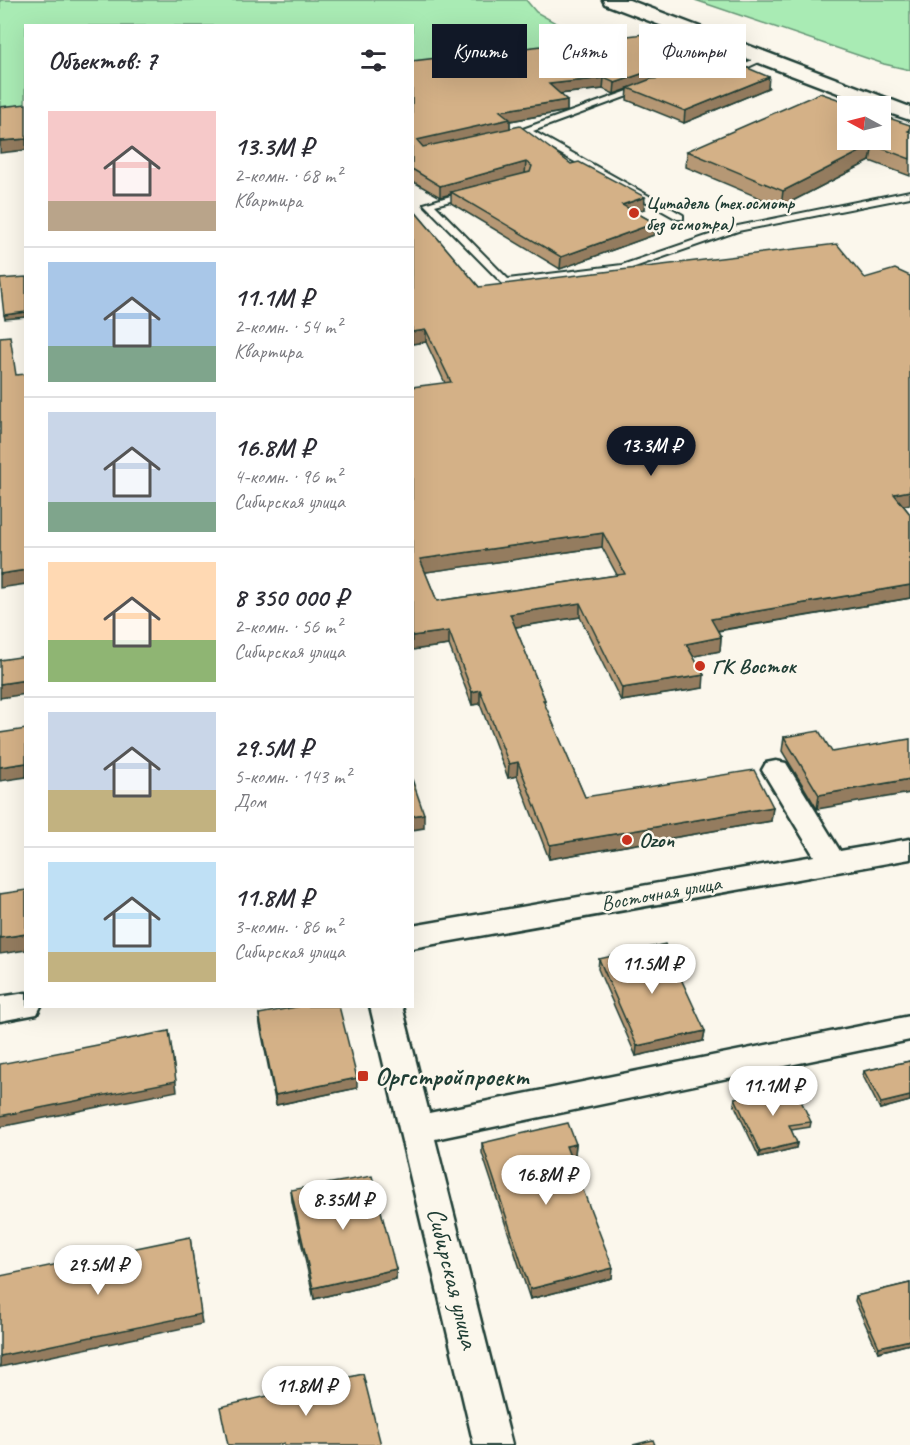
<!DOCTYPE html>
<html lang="ru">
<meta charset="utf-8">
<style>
body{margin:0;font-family:Caveat,sans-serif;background:#f7f7f7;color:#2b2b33;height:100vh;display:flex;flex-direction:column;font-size:22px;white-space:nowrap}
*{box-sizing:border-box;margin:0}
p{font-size:20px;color:#7c7c81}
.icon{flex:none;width:33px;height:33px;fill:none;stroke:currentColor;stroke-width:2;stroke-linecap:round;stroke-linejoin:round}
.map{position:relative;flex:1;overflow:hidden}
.panel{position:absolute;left:24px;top:24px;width:390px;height:984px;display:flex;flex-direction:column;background:#fff;border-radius:0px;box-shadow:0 6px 24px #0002}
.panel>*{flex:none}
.top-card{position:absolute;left:432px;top:24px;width:387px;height:54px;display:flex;gap:12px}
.needle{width:39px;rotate:277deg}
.fabs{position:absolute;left:837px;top:96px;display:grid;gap:12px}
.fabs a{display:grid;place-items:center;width:54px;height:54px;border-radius:0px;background:#fff;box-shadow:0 6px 24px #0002;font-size:30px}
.price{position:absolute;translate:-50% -51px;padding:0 14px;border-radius:21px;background:#fff;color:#222;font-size:20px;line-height:39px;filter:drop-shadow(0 2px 3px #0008)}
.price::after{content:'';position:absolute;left:50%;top:36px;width:18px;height:14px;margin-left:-9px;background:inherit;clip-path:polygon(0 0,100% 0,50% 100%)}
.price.on{background:#111827;color:#fff}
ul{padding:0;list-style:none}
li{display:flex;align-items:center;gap:18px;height:150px;padding:0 24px}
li+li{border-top:2px solid #e1e1e2}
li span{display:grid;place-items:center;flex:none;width:168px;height:120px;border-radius:0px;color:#555}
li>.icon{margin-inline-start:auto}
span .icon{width:72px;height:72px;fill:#fffc;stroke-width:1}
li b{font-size:26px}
h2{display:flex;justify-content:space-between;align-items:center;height:72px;padding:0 24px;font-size:26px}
.tag{padding:0 21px;border-radius:0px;background:#fff;box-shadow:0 6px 24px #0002;font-size:21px;line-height:54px}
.tag.on{background:#111827;color:#fff}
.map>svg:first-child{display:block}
.green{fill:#a9ebb4;stroke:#649474;stroke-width:1.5}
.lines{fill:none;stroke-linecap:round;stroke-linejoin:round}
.service-casing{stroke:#1f3d34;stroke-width:4}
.minor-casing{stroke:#1f3d34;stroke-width:5}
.tertiary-casing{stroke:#1f3d34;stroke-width:5}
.service{fill:#fbf7ec;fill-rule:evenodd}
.minor{fill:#fbf7ec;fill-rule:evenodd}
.tertiary{fill:#fbf7ec;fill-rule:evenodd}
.wall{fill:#b69874;stroke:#1f3d34;stroke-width:1.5;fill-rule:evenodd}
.shaded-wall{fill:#947c5e;stroke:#1f3d34;stroke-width:1.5}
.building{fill:#d4b187;stroke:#1f3d34;stroke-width:1.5;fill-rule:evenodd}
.poi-dot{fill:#c8321e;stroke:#fbf7ec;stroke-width:2}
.labels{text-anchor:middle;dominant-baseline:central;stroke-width:5;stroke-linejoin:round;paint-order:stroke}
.far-poi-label{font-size:18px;font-weight:bold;fill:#1f3d34;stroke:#fbf7ec;text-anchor:start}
.poi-label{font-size:21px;font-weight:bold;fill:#1f3d34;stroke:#fbf7ec;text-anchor:start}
.street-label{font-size:21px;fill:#1f3d34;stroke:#fbf7ec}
.near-poi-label{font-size:26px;font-weight:bold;fill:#1f3d34;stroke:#fbf7ec;text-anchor:start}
.near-street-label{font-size:26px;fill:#1f3d34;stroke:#fbf7ec}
</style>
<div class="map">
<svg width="910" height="1445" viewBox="0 0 910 1445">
<rect width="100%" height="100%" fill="#fbf7ec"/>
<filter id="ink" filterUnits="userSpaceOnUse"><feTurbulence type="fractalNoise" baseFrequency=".0167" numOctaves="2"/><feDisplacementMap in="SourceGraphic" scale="12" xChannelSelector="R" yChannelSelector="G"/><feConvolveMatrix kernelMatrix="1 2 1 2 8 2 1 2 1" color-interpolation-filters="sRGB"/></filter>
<g filter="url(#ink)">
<g class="green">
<polygon points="0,0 526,0 536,12 593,44 413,68 412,26 26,26 25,110 0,113"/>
<polygon points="695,0 910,0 910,70 884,64"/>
</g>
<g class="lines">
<g class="service-casing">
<g id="service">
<polygon points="761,56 768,58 731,75 724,73"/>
<polygon points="642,86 649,88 533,131 683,215 683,219 677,219 525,134 513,137 509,134"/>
<polygon points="467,191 472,194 470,196 435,205 508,279 622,265 733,227 910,191 910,197 738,231 623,271 506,285 503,284 424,204"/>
</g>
</g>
<g class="minor-casing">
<g id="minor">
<polygon points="776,761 786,763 840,851 910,839 910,859 412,948 412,926 814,856 762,770 766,763"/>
<polygon points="26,993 26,1006 41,1006 37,1014 0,1021 0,997"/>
<polygon points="370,1006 402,1006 429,1113 910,1016 910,1040 435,1139 512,1445 474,1445"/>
</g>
</g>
<g class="tertiary-casing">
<polygon id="tertiary" points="603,0 629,0 910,107 910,120 880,110 880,106 872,106 605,4"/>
</g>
<use href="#service" class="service"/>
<use href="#minor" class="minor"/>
<use href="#tertiary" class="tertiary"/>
</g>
<g class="wall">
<polygon points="412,61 706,67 706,75 768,88 684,123 627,100 628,89 614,94 603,89 560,94 567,100 567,111 510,121 510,128 571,164 644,209 635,212 655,223 654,235 560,269 451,203 451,194 440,197 412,181"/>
<polygon points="910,125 910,176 870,161 781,207 686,167 687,151"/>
<path d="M 412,208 L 479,287 L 903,505 L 910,514 L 910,598 L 718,631 L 721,637 L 720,651 L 693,656 L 703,688 L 621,701 L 580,617 L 515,627 L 545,700 L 544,704 L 585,797 L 773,807 L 771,821 L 549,859 L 517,776 L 508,778 L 480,704 L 472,705 L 449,645 L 412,650 L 445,383 L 426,342 L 412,344 ZM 602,547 L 617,575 L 437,601 L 425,572 Z"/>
<polygon points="784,737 832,752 817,809 782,751"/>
<polygon points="599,959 705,1031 703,1041 636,1056 598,969"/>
<polygon points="259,1014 357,1088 276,1105 260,1025"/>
<polygon points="910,1061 910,1101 880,1109 863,1076 864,1071"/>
<polygon points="735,1098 811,1122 810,1127 791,1130 797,1143 796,1148 759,1157 734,1104"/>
<polygon points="482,1143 576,1144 575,1154 570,1156 612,1278 530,1299 482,1153"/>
<polygon points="291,1190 396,1269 396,1279 314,1299 292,1201"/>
<polygon points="910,1283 910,1344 878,1352 855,1301 856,1296"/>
</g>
<g class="shaded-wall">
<polygon points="706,67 705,77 628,88 628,89 614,94 615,83 647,72"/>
<polygon points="769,77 768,88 684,123 685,111"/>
<polygon points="604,78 603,89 549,95 549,84"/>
<polygon points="567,100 567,111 510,121 510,130 417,152 417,140 500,111"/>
<polygon points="26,139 26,150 0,153 0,141"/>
<polygon points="873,145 870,161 781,207 783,191"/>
<polygon points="526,162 525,174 451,192 451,194 440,197 440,186"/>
<polygon points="645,197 644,209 622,217 622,205"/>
<polygon points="655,223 654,235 560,269 561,257"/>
<polygon points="26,312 26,317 5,319 4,315"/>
<polygon points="426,330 426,342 412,344 412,332"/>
<polygon points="910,491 910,504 892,508 894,494"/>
<polygon points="603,533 602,547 420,573 420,559"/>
<polygon points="26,570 26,584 0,588 0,574"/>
<polygon points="910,585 910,598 709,632 711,619"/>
<polygon points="580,603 580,617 509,628 510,614"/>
<polygon points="449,631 449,645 412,650 412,636"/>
<polygon points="721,637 720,651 685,658 686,644"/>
<polygon points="704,675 703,688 621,701 622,688"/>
<polygon points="26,680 26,694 0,698 0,684"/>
<polygon points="480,690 480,704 472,705 472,692"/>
<polygon points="518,762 517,776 508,778 509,764"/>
<polygon points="26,763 26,777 0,781 0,767"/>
<polygon points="910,779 910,793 817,809 819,795"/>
<polygon points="773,807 771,821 549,859 550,845"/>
<polygon points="424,814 424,828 412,830 412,816"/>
<polygon points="26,934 26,950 0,954 0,938"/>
<polygon points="169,1031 177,1091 0,1127 0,1116"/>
<polygon points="705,1031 703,1041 636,1056 637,1046"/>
<polygon points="357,1078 357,1088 276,1105 275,1095"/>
<polygon points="910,1096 910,1101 880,1109 881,1103"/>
<polygon points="797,1143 796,1148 759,1157 760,1152"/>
<polygon points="576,1144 575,1154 566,1157 566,1146"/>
<polygon points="190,1237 202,1324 0,1367 0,1356"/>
<polygon points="613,1268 612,1278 530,1299 530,1289"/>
<polygon points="396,1269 396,1279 314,1299 313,1288"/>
<polygon points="910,1340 910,1344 878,1352 879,1347"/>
</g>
<g class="building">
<polygon points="670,31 706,67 647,72 615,83 604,78 549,84 567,100 500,111 510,119 417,140 423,147 520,126 571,164 579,162 645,197 622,205 655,223 561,257 451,192 530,172 532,166 526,162 440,186 412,169 412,61"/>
<polygon points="736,63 769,77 685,111 628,88 651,79 710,74"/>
<polygon points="820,93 858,106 848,106 848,140 880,140 880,115 910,125 910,130 908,131 910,132 910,159 873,145 783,191 687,151"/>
<polygon points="26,104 26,139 0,141 0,107"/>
<path d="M 412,208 L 479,287 L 837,244 L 865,278 L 895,269 L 910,276 L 910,491 L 894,494 L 910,514 L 910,585 L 711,619 L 721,637 L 686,644 L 704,675 L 622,688 L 580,603 L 510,614 L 545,700 L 543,700 L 585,797 L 754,770 L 773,807 L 550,845 L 518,762 L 509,764 L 480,690 L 472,692 L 449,631 L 412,636 L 412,387 L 451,382 L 426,330 L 412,332 ZM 603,533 L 625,574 L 437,601 L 420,559 Z"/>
<polygon points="26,277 26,312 4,315 0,279"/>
<polygon points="10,336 16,375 26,374 26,570 0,574 0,337"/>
<polygon points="26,656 26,680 0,684 0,660"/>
<polygon points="26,729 26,763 0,767 0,733"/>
<polygon points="819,731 832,752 910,739 910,779 819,795 784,737"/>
<polygon points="412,779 424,814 412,816"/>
<polygon points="26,890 26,934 0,938 0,894"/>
<polygon points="665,944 705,1031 637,1046 599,959"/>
<polygon points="301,1006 339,1006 357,1078 275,1095 259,1014"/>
<polygon points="169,1031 176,1081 0,1116 0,1064"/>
<polygon points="910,1061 910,1096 881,1103 864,1071"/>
<polygon points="794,1086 811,1122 789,1125 797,1143 760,1152 735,1098"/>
<polygon points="568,1123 576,1144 566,1146 613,1268 530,1289 482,1143"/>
<polygon points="372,1176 396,1269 313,1288 291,1190"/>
<polygon points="190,1237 201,1314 0,1356 0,1276"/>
<polygon points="910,1283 910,1340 879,1347 856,1296"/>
<polygon points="363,1374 381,1445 284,1445 284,1443 278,1445 228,1445 220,1407"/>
<polygon points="653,1440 655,1445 633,1445"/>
</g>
</g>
<g class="poi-dot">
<circle cx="634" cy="213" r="6"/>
<circle cx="700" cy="666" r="6"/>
<circle cx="627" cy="840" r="6"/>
<rect x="357" y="1070" width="12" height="12" rx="3"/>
</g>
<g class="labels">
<g class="far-poi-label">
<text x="646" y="203">Цитадель (тех.осмотр<tspan x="646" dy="21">без осмотра)</tspan></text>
</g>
<g class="poi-label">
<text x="712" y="666">ГК Восток</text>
<text x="639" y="840">Ozon</text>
</g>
<g class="street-label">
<text transform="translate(661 893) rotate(-10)">Восточная улица</text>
</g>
<g class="near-poi-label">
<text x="375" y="1076">Оргстройпроект</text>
</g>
<g class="near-street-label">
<text transform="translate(453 1278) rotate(76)">Сибирская улица</text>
</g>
</g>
</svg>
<div class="fabs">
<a><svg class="needle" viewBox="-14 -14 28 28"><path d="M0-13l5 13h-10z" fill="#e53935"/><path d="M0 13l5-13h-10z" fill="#7c7c81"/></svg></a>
</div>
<b class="price on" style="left:651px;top:477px">13.3M ₽</b>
<b class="price" style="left:652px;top:995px">11.5M ₽</b>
<b class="price" style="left:773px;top:1117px">11.1M ₽</b>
<b class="price" style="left:546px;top:1206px">16.8M ₽</b>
<b class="price" style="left:343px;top:1231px">8.35M ₽</b>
<b class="price" style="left:98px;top:1296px">29.5M ₽</b>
<b class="price" style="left:306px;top:1417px">11.8M ₽</b>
<div class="top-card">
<a class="tag on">Купить</a>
<a class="tag">Снять</a>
<a class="tag">Фильтры</a>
</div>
<section class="panel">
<h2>Объектов: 7<svg class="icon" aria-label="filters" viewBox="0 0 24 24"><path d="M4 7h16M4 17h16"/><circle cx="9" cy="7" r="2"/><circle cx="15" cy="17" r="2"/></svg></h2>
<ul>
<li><span style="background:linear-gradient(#f6c9c9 75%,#b9a48a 0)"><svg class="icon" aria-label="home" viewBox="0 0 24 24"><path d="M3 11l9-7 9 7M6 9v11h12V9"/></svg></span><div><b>13.3M ₽</b><p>2-комн. · 68 m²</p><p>Квартира</p></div></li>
<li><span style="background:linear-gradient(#a9c7e8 70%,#7fa58c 0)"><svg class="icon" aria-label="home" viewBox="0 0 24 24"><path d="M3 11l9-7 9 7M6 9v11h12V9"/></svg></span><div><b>11.1M ₽</b><p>2-комн. · 54 m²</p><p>Квартира</p></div></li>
<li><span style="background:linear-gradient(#c9d6e8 75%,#7fa58c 0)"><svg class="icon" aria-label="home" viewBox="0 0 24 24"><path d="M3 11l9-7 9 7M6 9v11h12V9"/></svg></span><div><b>16.8M ₽</b><p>4-комн. · 96 m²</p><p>Сибирская улица</p></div></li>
<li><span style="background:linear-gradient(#ffd9b3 65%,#8fb573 0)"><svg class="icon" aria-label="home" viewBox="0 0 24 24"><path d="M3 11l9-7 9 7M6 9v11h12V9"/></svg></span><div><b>8 350 000 ₽</b><p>2-комн. · 56 m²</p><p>Сибирская улица</p></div></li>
<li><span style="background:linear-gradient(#c9d6e8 65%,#c2b280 0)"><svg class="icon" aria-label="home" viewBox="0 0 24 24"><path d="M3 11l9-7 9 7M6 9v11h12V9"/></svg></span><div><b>29.5M ₽</b><p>5-комн. · 143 m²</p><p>Дом</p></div></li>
<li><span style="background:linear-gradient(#bfe0f5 75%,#c2b280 0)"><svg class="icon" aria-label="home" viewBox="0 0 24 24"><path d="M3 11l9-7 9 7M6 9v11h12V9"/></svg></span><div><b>11.8M ₽</b><p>3-комн. · 86 m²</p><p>Сибирская улица</p></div></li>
</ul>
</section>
</div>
